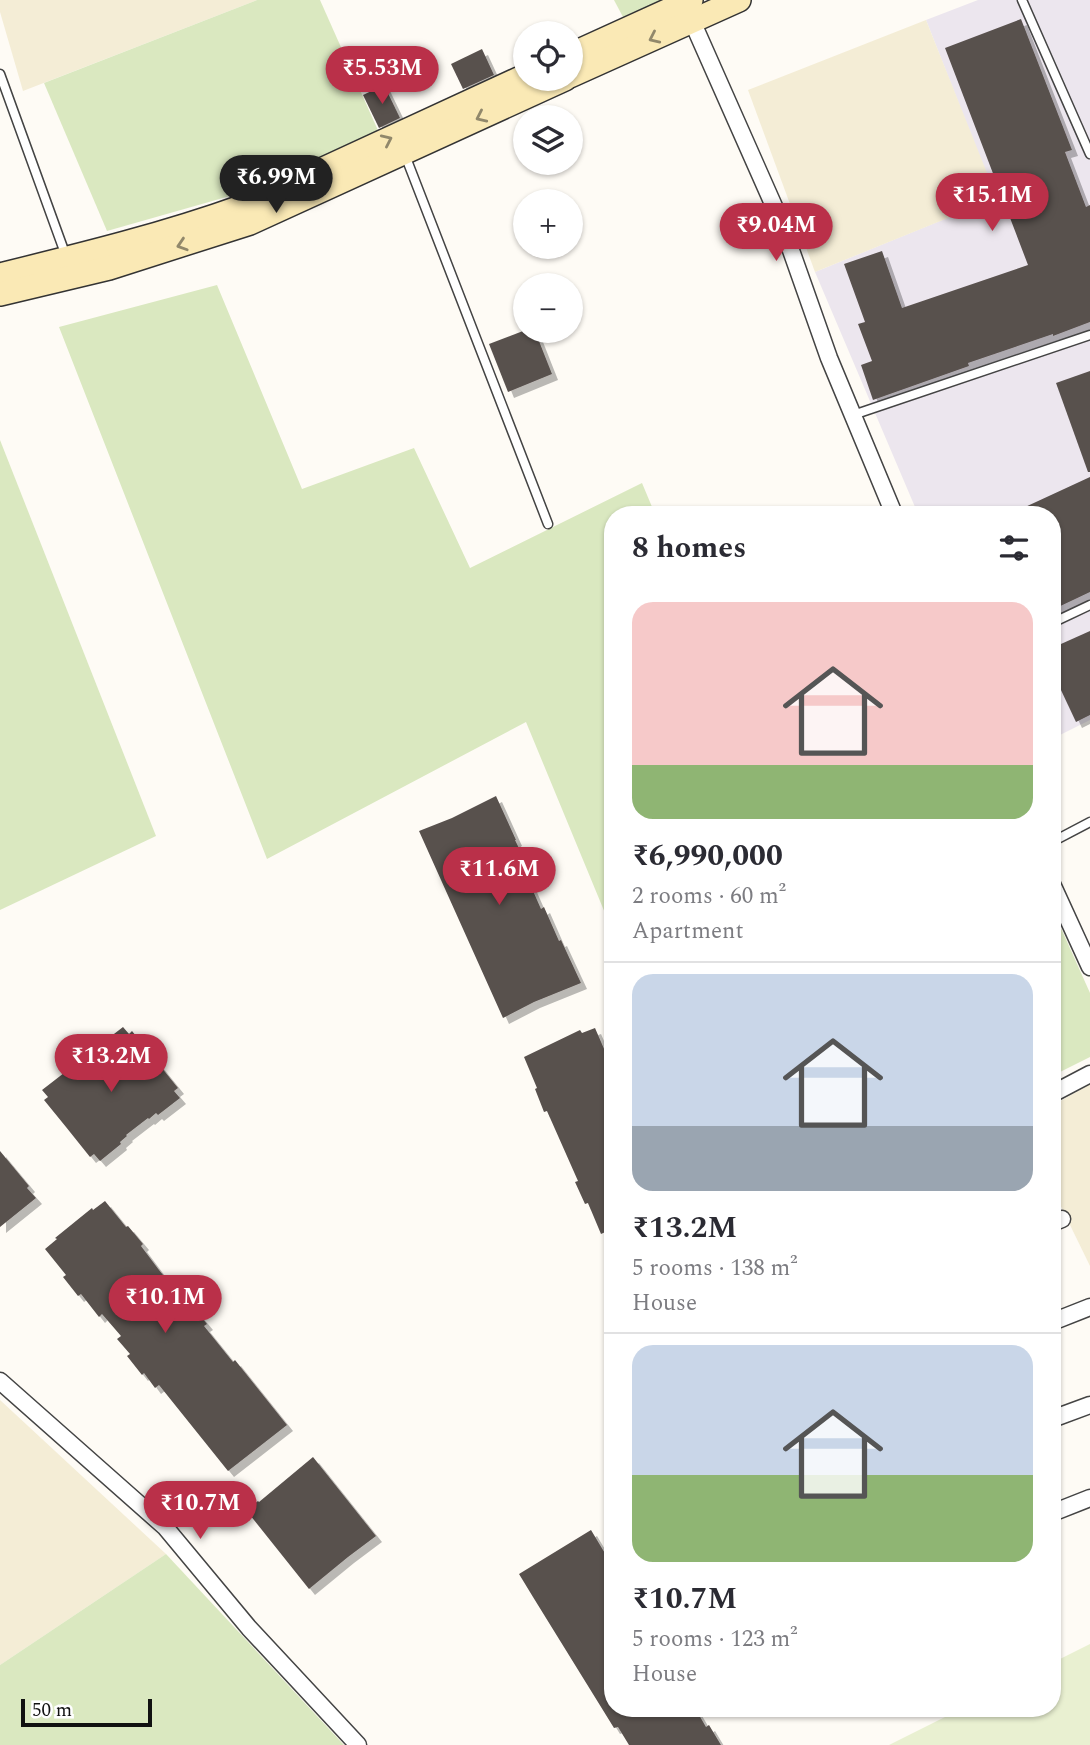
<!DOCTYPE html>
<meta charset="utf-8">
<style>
body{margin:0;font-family:Spectral,serif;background:#f7f7f7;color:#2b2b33;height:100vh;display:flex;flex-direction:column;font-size:26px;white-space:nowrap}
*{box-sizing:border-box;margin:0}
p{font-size:23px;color:#7c7c81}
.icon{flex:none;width:38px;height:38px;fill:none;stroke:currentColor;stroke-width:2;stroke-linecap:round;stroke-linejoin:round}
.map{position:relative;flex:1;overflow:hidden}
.details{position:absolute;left:604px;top:506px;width:457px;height:1211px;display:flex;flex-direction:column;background:#fff;border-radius:28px;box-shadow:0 2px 5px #0004}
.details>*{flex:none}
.tools{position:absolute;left:513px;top:21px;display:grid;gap:14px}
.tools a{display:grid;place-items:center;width:70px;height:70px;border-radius:50%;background:#fff;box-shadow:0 2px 5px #0004;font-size:35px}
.scale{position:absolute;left:21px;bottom:18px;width:131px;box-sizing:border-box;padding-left:7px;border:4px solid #111;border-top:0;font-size:19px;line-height:24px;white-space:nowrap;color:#111;-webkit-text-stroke:5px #fff;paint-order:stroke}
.price{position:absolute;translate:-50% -60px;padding:0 16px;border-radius:24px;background:#ba3049;color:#fff;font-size:23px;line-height:46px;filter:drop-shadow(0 2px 4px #0008)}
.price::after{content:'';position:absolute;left:50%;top:42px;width:21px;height:16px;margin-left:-10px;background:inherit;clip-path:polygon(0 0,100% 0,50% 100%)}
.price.selected{background:#222;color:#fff}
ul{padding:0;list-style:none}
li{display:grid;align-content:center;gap:14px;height:371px;padding:0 28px}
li+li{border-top:2px solid #e1e1e2}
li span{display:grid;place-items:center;height:217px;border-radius:21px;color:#555}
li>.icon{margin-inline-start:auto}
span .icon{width:126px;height:126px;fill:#fffc;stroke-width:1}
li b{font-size:30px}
h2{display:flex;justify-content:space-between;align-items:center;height:84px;padding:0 28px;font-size:30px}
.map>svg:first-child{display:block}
.industrial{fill:#ece6ee}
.farmland{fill:#f4edd6}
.green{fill:#dae8c0}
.pitch{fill:#e9f0d1}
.building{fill:#59514e;filter:url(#shadow)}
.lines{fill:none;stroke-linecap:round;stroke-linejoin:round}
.lane-casing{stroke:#444;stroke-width:11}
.street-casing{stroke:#444;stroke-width:19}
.secondary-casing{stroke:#333;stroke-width:26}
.lane{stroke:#fff;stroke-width:8}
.street{stroke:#fff;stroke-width:16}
.secondary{stroke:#fae9b5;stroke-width:23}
.oneway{stroke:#91886b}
</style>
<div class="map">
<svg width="1090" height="1745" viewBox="0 0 1090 1745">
<defs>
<filter id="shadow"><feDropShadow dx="6" dy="6" stdDeviation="0" flood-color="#0004"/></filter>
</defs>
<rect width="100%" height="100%" fill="#fefbf5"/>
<polygon class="industrial" points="978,0 1090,0 1090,720 1052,739 1052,514 918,514 815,272 996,198 926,20"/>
<g class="farmland">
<polygon points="0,0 257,0 23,91 0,12"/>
<polygon points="926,20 997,198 815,272 748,90"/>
<polygon points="1090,1084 1090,1266 1052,1188 1052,1106"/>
<polygon points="0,1400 166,1554 0,1665"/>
</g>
<g class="green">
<polygon points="257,0 320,0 380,135 237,194 107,231 44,83"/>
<polygon points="614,0 662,0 623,17"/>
<polygon points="217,285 302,489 414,448 470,568 642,483 655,514 612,514 612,930 526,722 267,859 59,327"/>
<polygon points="0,440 156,836 0,910"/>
<polygon points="1052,908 1090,993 1090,1057 1052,1076"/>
<polygon points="166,1554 344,1745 0,1745 0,1665"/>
</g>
<polygon class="pitch" points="1090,1644 1090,1745 889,1745 963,1708 1052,1708 1052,1663"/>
<g class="building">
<polygon points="1021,19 1072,150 1065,152 1086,207 1090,205 1090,322 1053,336 1053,334 968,363 969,366 873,400 861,365 872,361 858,324 865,322 844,264 882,251 902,308 1028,265 945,48"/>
<polygon points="482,49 494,75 463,89 451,64"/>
<polygon points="384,85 400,118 379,128 363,95"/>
<polygon points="523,331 535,331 552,374 508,392 489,344"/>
<polygon points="1090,371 1090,472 1088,472 1056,383"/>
<polygon points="1090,477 1090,592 1052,610 1052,514 1010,514"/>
<polygon points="1090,631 1090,715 1076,722 1052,671 1052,648"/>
<polygon points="496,796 516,840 515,840 531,873 526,875 541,909 544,907 559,941 561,940 581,983 534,1002 503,1018 419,831 452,818"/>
<polygon points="123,1027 129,1034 132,1031 178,1088 174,1091 180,1098 158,1115 156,1113 149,1119 148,1118 126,1135 127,1136 120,1142 121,1144 100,1161 94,1154 90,1157 66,1127 44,1100 48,1097 42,1090 64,1073 66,1075 73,1069 74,1070 96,1052 95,1051 102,1045 101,1044"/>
<polygon points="595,1028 608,1058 612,1056 612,1229 601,1234 588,1203 585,1204 575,1182 578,1181 547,1111 544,1112 535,1089 537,1088 524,1057 580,1030 582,1033"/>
<polygon points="0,1151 29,1186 27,1188 36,1198 0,1227"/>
<polygon points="105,1201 126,1227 128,1226 143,1244 141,1246 159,1270 189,1307 191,1305 207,1324 204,1326 233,1362 235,1360 287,1425 228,1471 159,1385 155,1388 144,1373 142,1375 127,1356 130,1354 117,1339 121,1336 102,1314 99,1317 81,1294 78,1296 63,1277 66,1275 45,1249 57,1239 55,1238 92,1208 93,1210"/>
<polygon points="313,1457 376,1536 348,1557 309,1589 246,1510 258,1501 259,1502"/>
<polygon points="591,1530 612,1565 612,1708 695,1708 706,1727 709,1725 721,1745 629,1745 618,1727 614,1728 533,1597 519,1574"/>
</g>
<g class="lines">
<g class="lane-casing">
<g id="lane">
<polyline points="1022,0 1090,154"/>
<polyline points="0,74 66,256"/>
<polyline points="405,155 548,524"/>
<polyline points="853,415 1090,335"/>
<polyline points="1052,623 1090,605"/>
<polyline points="1052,842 1090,822"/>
</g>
</g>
<g class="street-casing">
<g id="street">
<polyline points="688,12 781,222 829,358 894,514"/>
<polyline points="1052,884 1090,967"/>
<polyline points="1052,1094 1090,1074"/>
<polyline points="1052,1223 1062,1219"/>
<polyline points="1052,1322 1090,1307"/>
<polyline points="0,1381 165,1527 249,1628 358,1745"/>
<polyline points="1052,1419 1090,1405"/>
<polyline points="1052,1513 1090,1498"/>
</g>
</g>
<g class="secondary-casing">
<g id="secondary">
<polyline points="570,55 691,0"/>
<polyline points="570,76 739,0"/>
<path d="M 0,275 C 81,255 163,235 241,207 L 525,76"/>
<polyline points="0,294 109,268 250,223 565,79"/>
</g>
</g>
<use href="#lane" class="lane"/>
<use href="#street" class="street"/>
<use href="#secondary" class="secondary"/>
</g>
<defs><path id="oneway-chevron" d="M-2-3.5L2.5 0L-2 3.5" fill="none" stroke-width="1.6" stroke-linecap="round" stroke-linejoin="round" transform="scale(1.75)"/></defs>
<g class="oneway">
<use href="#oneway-chevron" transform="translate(654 38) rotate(155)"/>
<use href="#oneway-chevron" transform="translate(481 117) rotate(155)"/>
<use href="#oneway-chevron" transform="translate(387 140) rotate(-25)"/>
<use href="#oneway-chevron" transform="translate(182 245) rotate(162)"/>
</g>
</svg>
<div class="tools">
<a><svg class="icon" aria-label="locate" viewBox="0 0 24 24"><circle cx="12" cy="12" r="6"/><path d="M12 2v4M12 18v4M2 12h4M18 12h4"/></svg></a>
<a><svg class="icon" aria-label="layers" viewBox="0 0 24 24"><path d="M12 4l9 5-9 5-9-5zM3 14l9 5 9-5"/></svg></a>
<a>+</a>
<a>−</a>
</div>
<div class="scale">50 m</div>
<b class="price" style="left:382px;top:106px">₹5.53M</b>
<b class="price selected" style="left:276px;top:215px">₹6.99M</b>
<b class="price" style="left:992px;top:233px">₹15.1M</b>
<b class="price" style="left:776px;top:263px">₹9.04M</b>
<b class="price" style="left:499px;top:907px">₹11.6M</b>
<b class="price" style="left:111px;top:1094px">₹13.2M</b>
<b class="price" style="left:165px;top:1335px">₹10.1M</b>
<b class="price" style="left:200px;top:1541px">₹10.7M</b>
<section class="details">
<h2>8 homes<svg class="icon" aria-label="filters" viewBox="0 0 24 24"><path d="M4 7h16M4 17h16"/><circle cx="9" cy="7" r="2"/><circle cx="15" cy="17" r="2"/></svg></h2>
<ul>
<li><span style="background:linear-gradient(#f6c9c9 75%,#8fb573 0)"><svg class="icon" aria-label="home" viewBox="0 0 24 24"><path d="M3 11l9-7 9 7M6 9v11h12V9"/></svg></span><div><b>₹6,990,000</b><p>2 rooms · 60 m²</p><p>Apartment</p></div></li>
<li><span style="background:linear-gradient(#c9d6e8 70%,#9aa5b1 0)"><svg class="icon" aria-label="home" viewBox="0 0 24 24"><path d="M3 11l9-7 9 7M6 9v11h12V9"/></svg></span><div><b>₹13.2M</b><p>5 rooms · 138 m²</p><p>House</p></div></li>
<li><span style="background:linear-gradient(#c9d6e8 60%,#8fb573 0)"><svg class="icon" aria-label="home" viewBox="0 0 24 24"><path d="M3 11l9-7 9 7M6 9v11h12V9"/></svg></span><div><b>₹10.7M</b><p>5 rooms · 123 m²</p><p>House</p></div></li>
</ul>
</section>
</div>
